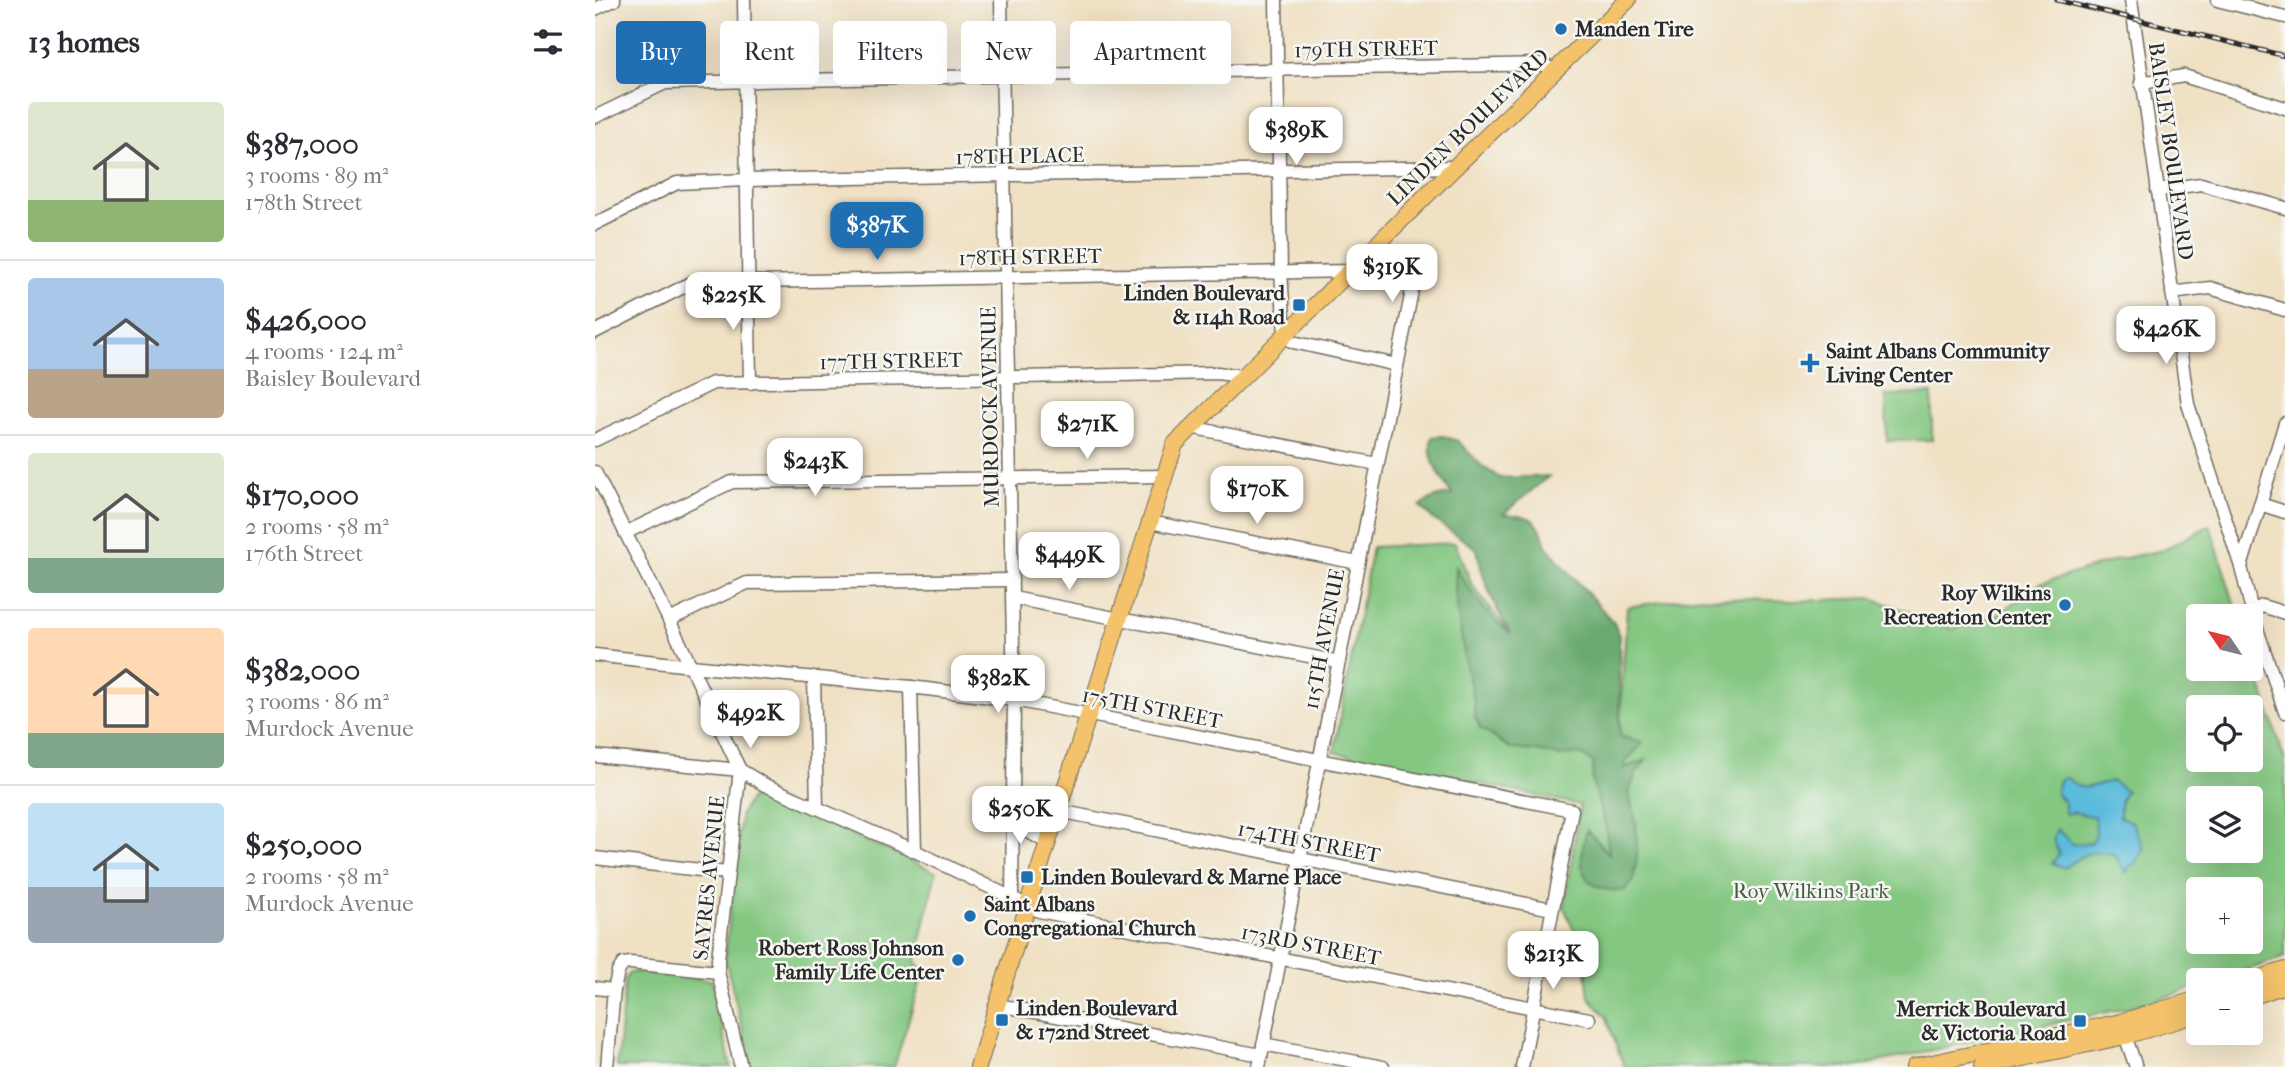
<!DOCTYPE html>
<meta charset="utf-8">
<style>
body{margin:0;font-family:"IM FELL French Canon",serif;background:#f2f2f3;color:#2b2b33;height:100vh;display:flex;flex-direction:column;font-size:26px;white-space:nowrap}
*{box-sizing:border-box;margin:0}
p{font-size:23px;color:#7c7c81}
.icon{flex:none;width:38px;height:38px;fill:none;stroke:currentColor;stroke-width:2;stroke-linecap:round;stroke-linejoin:round}
.map{position:relative;flex:1;overflow:hidden}
.details{display:flex;flex-direction:column;background:#fff;width:595px}
.details>*{flex:none}
.banner{position:absolute;left:21px;top:21px;width:665px;height:63px;display:flex;gap:14px}
.needle{width:46px;rotate:305deg}
.tools{position:absolute;left:1591px;top:604px;display:grid;gap:14px}
.tools a{display:grid;place-items:center;width:77px;height:77px;border-radius:7px;background:#fff;box-shadow:0 7px 28px #0002;font-size:35px}
.price{position:absolute;translate:-50% -60px;padding:0 16px;border-radius:14px;background:#fff;color:#222;font-size:23px;line-height:46px;filter:drop-shadow(0 2px 4px #0008)}
.price::after{content:'';position:absolute;left:50%;top:42px;width:21px;height:16px;margin-left:-10px;background:inherit;clip-path:polygon(0 0,100% 0,50% 100%)}
.price.selected{background:#1f6fb2;color:#fff}
ul{padding:0;list-style:none}
li{display:flex;align-items:center;gap:21px;height:175px;padding:0 28px}
li+li{border-top:2px solid #e1e1e2}
li span{display:grid;place-items:center;flex:none;width:196px;height:140px;border-radius:7px;color:#555}
li>.icon{margin-inline-start:auto}
span .icon{width:84px;height:84px;fill:#fffc;stroke-width:1}
li b{font-size:30px}
h2{display:flex;justify-content:space-between;align-items:center;height:84px;padding:0 28px;font-size:30px}
.pill{padding:0 24px;border-radius:7px;background:#fff;box-shadow:0 7px 28px #0002;font-size:24px;line-height:63px}
.pill.selected{background:#1f6fb2;color:#fff}
main{display:flex;flex:1;min-height:0}
.map>svg:first-child{display:block}
.green{fill:#84c781;stroke:#587956;stroke-width:2;fill-rule:evenodd}
.forest{fill:#6bac6f;stroke:#4b6c4d;stroke-width:2}
.water{fill:#5cbcdb;stroke:#447483;stroke-width:2}
.lines{fill:none;stroke-linecap:round;stroke-linejoin:round}
.minor-casing{stroke:#706b61;stroke-width:15}
.major-casing{stroke:#706b61;stroke-width:18}
.minor{stroke:#fff;stroke-width:12}
.major{stroke:#f3c26a;stroke-width:16}
.rail-casing{stroke:#2b2b2b;stroke-width:5}
.rail{stroke:#f6f6f2;stroke-width:2.5;stroke-dasharray:8;stroke-linecap:butt}
.poi-dot{fill:#1f6fb2;stroke:#f6f6f2;stroke-width:2.5}
.labels{text-anchor:middle;dominant-baseline:central;stroke-width:5;stroke-linejoin:round;paint-order:stroke}
.poi-label{font-size:21px;font-weight:bold;fill:#2b2b2b;stroke:#f6f6f2;text-anchor:start}
.street-label{font-size:21px;fill:#2b2b2b;stroke:#f6f6f2}
.park-label{font-size:21px;fill:#465a45;stroke:#f6f6f2}
</style>
<main>
<section class="details">
<h2>13 homes<svg class="icon" aria-label="filters" viewBox="0 0 24 24"><path d="M4 7h16M4 17h16"/><circle cx="9" cy="7" r="2"/><circle cx="15" cy="17" r="2"/></svg></h2>
<ul>
<li><span style="background:linear-gradient(#dfe7d0 70%,#8fb573 0)"><svg class="icon" aria-label="home" viewBox="0 0 24 24"><path d="M3 11l9-7 9 7M6 9v11h12V9"/></svg></span><div><b>$387,000</b><p>3 rooms · 89 m²</p><p>178th Street</p></div></li>
<li><span style="background:linear-gradient(#a9c7e8 65%,#b9a48a 0)"><svg class="icon" aria-label="home" viewBox="0 0 24 24"><path d="M3 11l9-7 9 7M6 9v11h12V9"/></svg></span><div><b>$426,000</b><p>4 rooms · 124 m²</p><p>Baisley Boulevard</p></div></li>
<li><span style="background:linear-gradient(#dfe7d0 75%,#7fa58c 0)"><svg class="icon" aria-label="home" viewBox="0 0 24 24"><path d="M3 11l9-7 9 7M6 9v11h12V9"/></svg></span><div><b>$170,000</b><p>2 rooms · 58 m²</p><p>176th Street</p></div></li>
<li><span style="background:linear-gradient(#ffd9b3 75%,#7fa58c 0)"><svg class="icon" aria-label="home" viewBox="0 0 24 24"><path d="M3 11l9-7 9 7M6 9v11h12V9"/></svg></span><div><b>$382,000</b><p>3 rooms · 86 m²</p><p>Murdock Avenue</p></div></li>
<li><span style="background:linear-gradient(#bfe0f5 60%,#9aa5b1 0)"><svg class="icon" aria-label="home" viewBox="0 0 24 24"><path d="M3 11l9-7 9 7M6 9v11h12V9"/></svg></span><div><b>$250,000</b><p>2 rooms · 58 m²</p><p>Murdock Avenue</p></div></li>
</ul>
</section>
<div class="map">
<svg width="1690" height="1067" viewBox="0 0 1690 1067">
<rect width="100%" height="100%" fill="#f6f6f2"/>
<filter id="ink" filterUnits="userSpaceOnUse"><feTurbulence type="fractalNoise" baseFrequency=".0143" numOctaves="2"/><feDisplacementMap in="SourceGraphic" scale="14" xChannelSelector="R" yChannelSelector="G"/><feConvolveMatrix kernelMatrix="1 2 1 2 8 2 1 2 1" color-interpolation-filters="sRGB"/></filter>
<filter id="wash" filterUnits="userSpaceOnUse"><feTurbulence type="fractalNoise" baseFrequency=".00686" numOctaves="4" result="noise"/><feDisplacementMap in="SourceGraphic" scale="28" xChannelSelector="R" yChannelSelector="G"/><feGaussianBlur stdDeviation="1.57" result="paint"/><feColorMatrix in="noise" values="0 0 0 0 0 0 0 0 0 0 0 0 0 0 0 0 0 1.4 0 .05"/><feComposite in="paint" operator="in"/></filter>
<g filter="url(#wash)">
<rect width="100%" height="100%" fill="#f0e1c4"/>
<g class="green">
<polygon points="1337,394 1337,440 1292,441 1291,395"/>
<path d="M 1615,525 L 1643,616 L 1603,616 L 1603,668 L 1656,668 L 1656,654 L 1690,761 L 1690,957 L 1622,980 L 1603,980 L 1603,986 L 1553,1003 L 1260,1067 L 1029,1067 L 1011,1016 L 994,997 L 989,954 L 969,907 L 985,805 L 739,752 L 777,547 L 860,543 L 877,585 L 988,728 L 1024,736 L 1032,607 L 1098,597 L 1199,601 L 1277,598 L 1357,629 L 1404,614 L 1445,584 L 1521,560 L 1568,550 ZM 1603,707 L 1656,707 L 1656,760 L 1603,760 ZM 1603,798 L 1656,798 L 1656,850 L 1603,850 ZM 1603,889 L 1656,889 L 1656,942 L 1603,942 Z"/>
<polygon points="169,795 341,872 321,962 329,970 299,1067 157,1067 130,959 146,813 156,798"/>
<polygon points="39,972 116,980 136,1067 22,1067 30,979 34,973"/>
</g>
<path class="forest" d="M 848,436 L 863,441 L 887,466 L 905,478 L 954,476 L 908,514 C 936,516 944,517 951,546 L 1019,623 L 1024,636 L 1025,736 L 1048,743 L 1032,760 L 1029,768 L 1051,760 L 1040,775 L 1034,793 L 1041,824 L 1042,856 L 1038,882 L 1028,891 C 985,891 981,867 992,830 L 1014,854 L 1011,828 L 997,779 L 999,763 L 985,754 L 964,756 L 942,751 L 916,749 L 885,728 L 879,714 L 879,701 L 871,666 L 864,621 L 860,591 L 861,567 C 874,590 894,619 915,633 C 899,606 887,580 882,549 L 838,519 L 825,506 C 836,498 844,494 857,495 C 846,475 831,461 837,437 Z"/>
<path class="water" d="M 1471,777 C 1488,795 1496,785 1517,781 L 1531,791 L 1525,802 L 1525,817 L 1537,822 L 1549,848 L 1541,863 L 1534,867 L 1532,872 L 1530,872 L 1520,854 C 1489,850 1494,852 1469,868 L 1457,863 L 1464,854 L 1458,840 L 1462,829 L 1477,844 L 1496,843 L 1501,835 L 1500,817 L 1478,812 L 1472,814 L 1470,813 L 1470,803 L 1461,793 L 1464,780 Z"/>
</g>
<g filter="url(#ink)">
<g class="lines">
<g class="minor-casing">
<g id="minor">
<polyline points="149,0 155,383"/>
<polyline points="406,0 419,700 417,897"/>
<polyline points="681,0 686,271 690,335 698,342 802,365"/>
<polyline points="1536,0 1593,404 1646,567 1660,623 1690,712"/>
<polyline points="1622,0 1690,17"/>
<polyline points="0,9 19,0"/>
<polyline points="1546,83 1589,76 1690,108"/>
<polyline points="0,117 70,83 948,64 960,72"/>
<polyline points="1562,190 1606,184 1690,208"/>
<polyline points="0,224 82,183 151,180 860,167"/>
<polyline points="1577,293 1615,288 1690,310"/>
<polyline points="0,332 102,280 154,282 756,271"/>
<polyline points="595,427 782,464"/>
<polyline points="0,440 118,383 622,373 647,376"/>
<polyline points="0,472 74,620 145,770 123,959 123,972 146,1067"/>
<polyline points="1665,504 1690,512"/>
<polyline points="555,522 763,563"/>
<polyline points="30,533 137,482 569,476"/>
<polyline points="1646,567 1690,423"/>
<polyline points="418,598 744,662"/>
<polyline points="1658,611 1667,606 1690,613"/>
<polyline points="74,620 152,583 417,580"/>
<polyline points="0,655 96,666 316,687 419,700 977,810 927,1067"/>
<polyline points="219,677 222,807"/>
<polyline points="316,687 320,851"/>
<polyline points="0,756 145,770 170,785 320,851 444,911 994,1019"/>
<polyline points="464,811 957,909"/>
<polyline points="418,819 430,830 453,843"/>
<polyline points="0,858 132,873"/>
<polyline points="0,988 19,990 23,972 28,964 35,963 123,972"/>
<polyline points="403,1005 666,1055"/>
<polyline points="1527,1027 1541,1067"/>
<polyline points="668,1044 788,1067"/>
<polyline points="12,1067 19,990"/>
<polyline points="664,1067 821,270 770,257"/>
</g>
</g>
<g class="major-casing">
<g id="major">
<polyline points="1656,981 1690,970"/>
<polyline points="1656,997 1690,985"/>
<polyline points="383,1067 436,895 580,444 860,167 1033,0"/>
<polyline points="1319,1067 1526,1022 1603,999"/>
<polyline points="1387,1067 1530,1036 1603,1014"/>
</g>
</g>
<use href="#minor" class="minor"/>
<use href="#major" class="major"/>
<g class="rail-casing">
<polyline id="rail" points="1462,0 1690,56"/>
</g>
<use href="#rail" class="rail"/>
</g>
</g>
<g class="poi-dot">
<circle cx="966" cy="29" r="7"/>
<rect x="697" y="298" width="14" height="14" rx="3.5"/>
<path d="M1211.5 352.5h7v7h7v7h-7v7h-7v-7h-7v-7h7z"/>
<circle cx="1470" cy="605" r="7"/>
<rect x="425" y="870" width="14" height="14" rx="3.5"/>
<circle cx="375" cy="916" r="7"/>
<circle cx="363" cy="960" r="7"/>
<rect x="400" y="1013" width="14" height="14" rx="3.5"/>
<rect x="1478" y="1014" width="14" height="14" rx="3.5"/>
</g>
<g class="labels">
<g class="poi-label">
<text x="980" y="29">Manden Tire</text>
<text x="690" y="293" text-anchor="end">Linden Boulevard<tspan x="690" dy="24">&amp; 114h Road</tspan></text>
<text x="1231" y="351">Saint Albans Community<tspan x="1231" dy="24">Living Center</tspan></text>
<text x="1456" y="593" text-anchor="end">Roy Wilkins<tspan x="1456" dy="24">Recreation Center</tspan></text>
<text x="446" y="877">Linden Boulevard &amp; Marne Place</text>
<text x="389" y="904">Saint Albans<tspan x="389" dy="24">Congregational Church</tspan></text>
<text x="349" y="948" text-anchor="end">Robert Ross Johnson<tspan x="349" dy="24">Family Life Center</tspan></text>
<text x="421" y="1008">Linden Boulevard<tspan x="421" dy="24">&amp; 172nd Street</tspan></text>
<text x="1471" y="1009" text-anchor="end">Merrick Boulevard<tspan x="1471" dy="24">&amp; Victoria Road</tspan></text>
</g>
<g class="street-label">
<text transform="translate(771 49) rotate(-1)">179TH STREET</text>
<text transform="translate(873 127) rotate(-44)">LINDEN BOULEVARD</text>
<text transform="translate(1576 151) rotate(82)">BAISLEY BOULEVARD</text>
<text transform="translate(425 156) rotate(-1)">178TH PLACE</text>
<text transform="translate(435 257) rotate(-1)">178TH STREET</text>
<text transform="translate(296 361) rotate(-1)">177TH STREET</text>
<text transform="translate(395 407) rotate(-91)">MURDOCK AVENUE</text>
<text transform="translate(729 639) rotate(-79)">115TH AVENUE</text>
<text transform="translate(557 708) rotate(11)">175TH STREET</text>
<text transform="translate(714 842) rotate(11)">174TH STREET</text>
<text transform="translate(114 878) rotate(-84)">SAYRES AVENUE</text>
<text transform="translate(716 945) rotate(11)">173RD STREET</text>
</g>
<g class="park-label">
<text x="1216" y="891">Roy Wilkins Park</text>
</g>
</g>
</svg>
<div class="tools">
<a><svg class="needle" viewBox="-14 -14 28 28"><path d="M0-13l5 13h-10z" fill="#e53935"/><path d="M0 13l5-13h-10z" fill="#7c7c81"/></svg></a>
<a><svg class="icon" aria-label="locate" viewBox="0 0 24 24"><circle cx="12" cy="12" r="6"/><path d="M12 2v4M12 18v4M2 12h4M18 12h4"/></svg></a>
<a><svg class="icon" aria-label="layers" viewBox="0 0 24 24"><path d="M12 4l9 5-9 5-9-5zM3 14l9 5 9-5"/></svg></a>
<a>+</a>
<a>−</a>
</div>
<b class="price" style="left:701px;top:167px">$389K</b>
<b class="price selected" style="left:282px;top:262px">$387K</b>
<b class="price" style="left:797px;top:304px">$319K</b>
<b class="price" style="left:138px;top:332px">$225K</b>
<b class="price" style="left:1571px;top:366px">$426K</b>
<b class="price" style="left:492px;top:461px">$271K</b>
<b class="price" style="left:220px;top:498px">$243K</b>
<b class="price" style="left:662px;top:526px">$170K</b>
<b class="price" style="left:474px;top:592px">$449K</b>
<b class="price" style="left:403px;top:715px">$382K</b>
<b class="price" style="left:155px;top:750px">$492K</b>
<b class="price" style="left:425px;top:846px">$250K</b>
<b class="price" style="left:958px;top:991px">$213K</b>
<div class="banner">
<a class="pill selected">Buy</a>
<a class="pill">Rent</a>
<a class="pill">Filters</a>
<a class="pill">New</a>
<a class="pill">Apartment</a>
</div>
</div>
</main>
